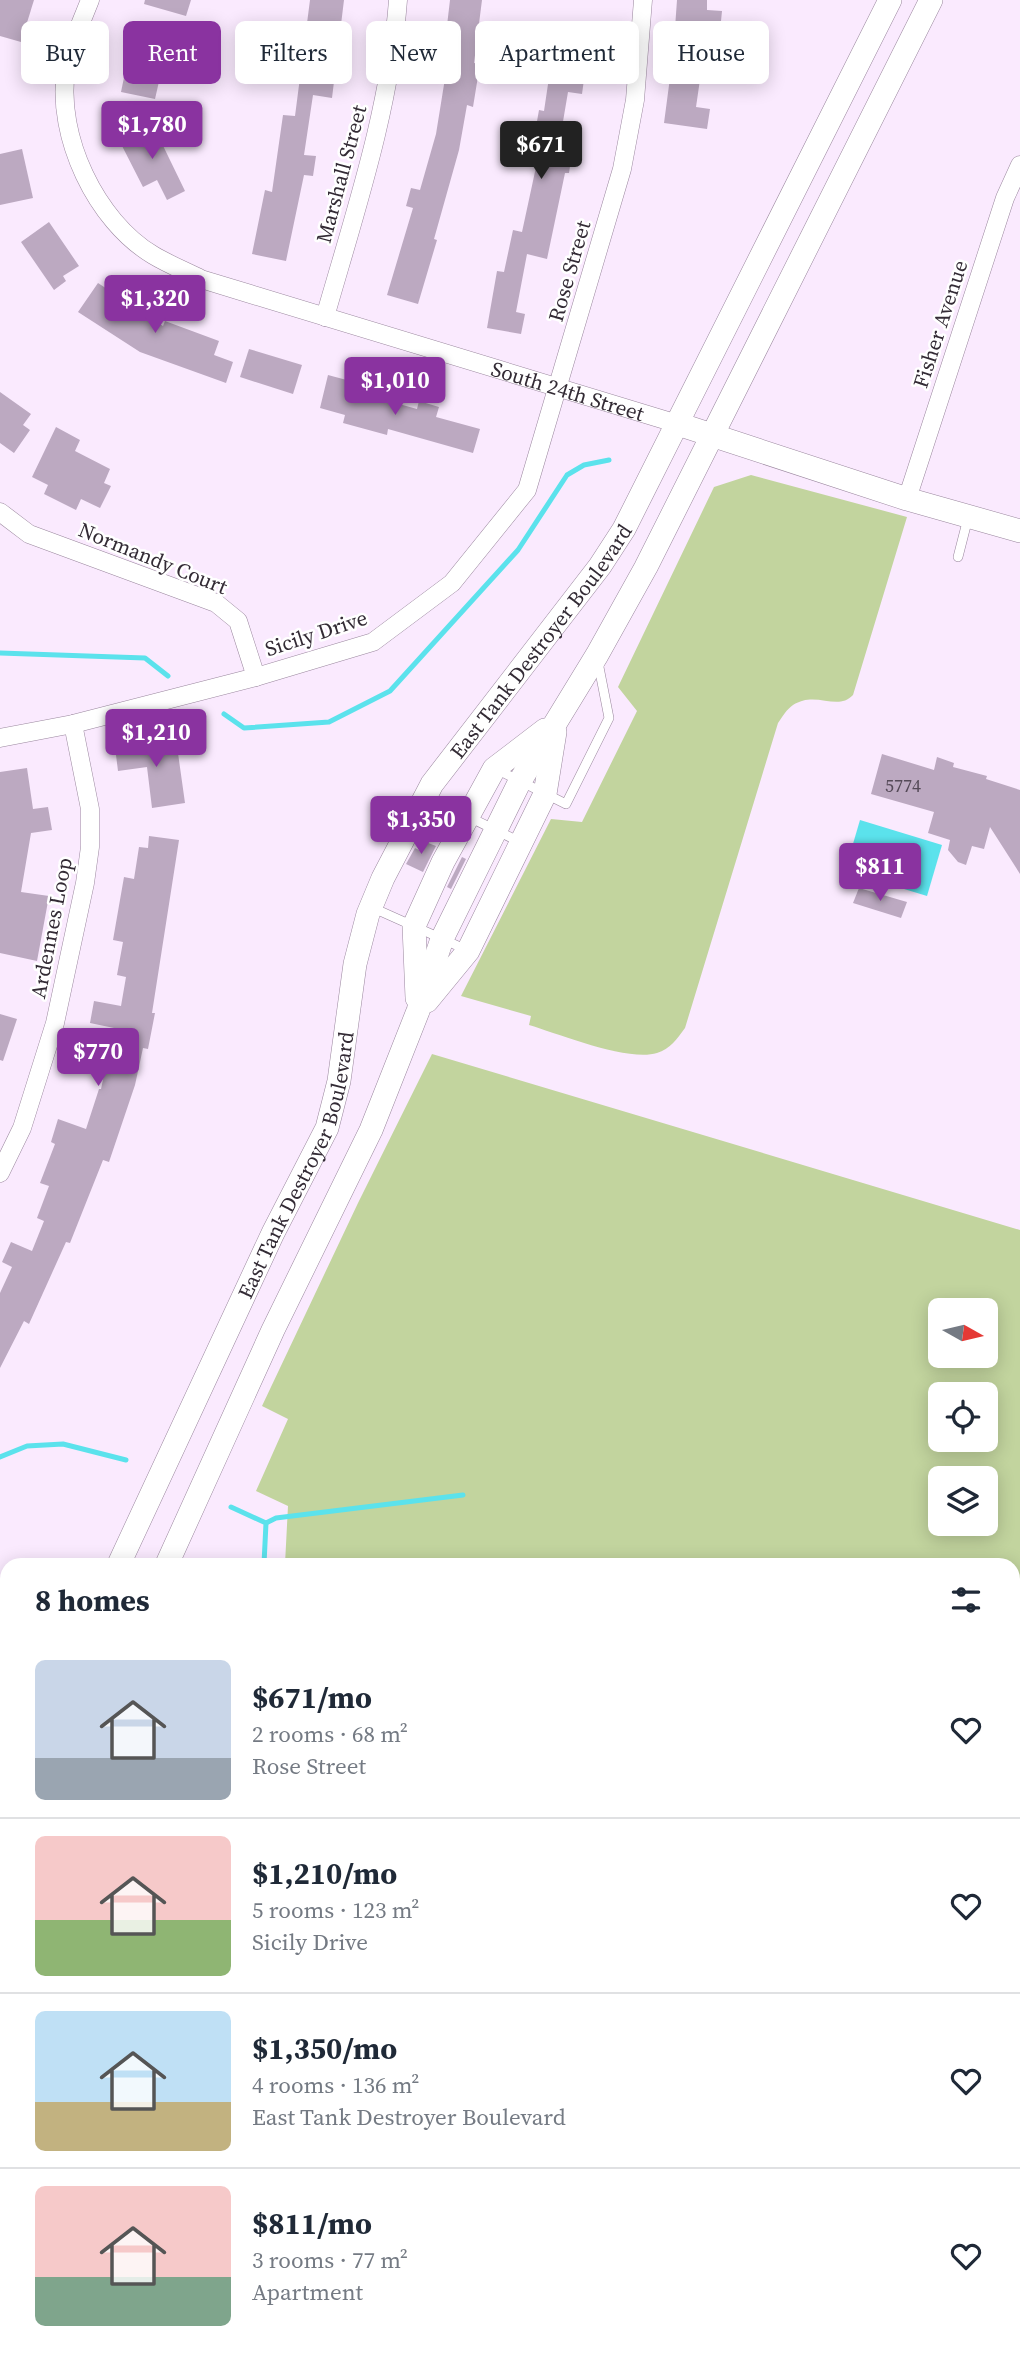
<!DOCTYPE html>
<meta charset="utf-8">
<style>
body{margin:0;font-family:"Source Serif 4",serif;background:#f6f6f7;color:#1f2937;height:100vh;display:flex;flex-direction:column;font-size:26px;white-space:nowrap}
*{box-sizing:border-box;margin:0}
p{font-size:23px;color:#747a83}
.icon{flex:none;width:38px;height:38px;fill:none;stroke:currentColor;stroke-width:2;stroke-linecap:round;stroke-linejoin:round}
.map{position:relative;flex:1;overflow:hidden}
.details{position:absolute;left:0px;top:1558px;width:1020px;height:800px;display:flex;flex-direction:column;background:#fff;border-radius:21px 21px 0 0;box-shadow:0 4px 18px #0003}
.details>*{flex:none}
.guide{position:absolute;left:21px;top:21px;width:978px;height:63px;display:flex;gap:14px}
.needle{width:46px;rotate:98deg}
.tools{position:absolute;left:928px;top:1298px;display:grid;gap:14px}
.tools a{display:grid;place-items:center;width:70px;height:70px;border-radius:10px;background:#fff;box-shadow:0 4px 18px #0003;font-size:35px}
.price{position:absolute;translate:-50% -60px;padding:0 16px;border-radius:7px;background:#8a33a0;color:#fff;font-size:23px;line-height:46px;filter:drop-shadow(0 2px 4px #0008)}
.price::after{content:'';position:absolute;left:50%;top:42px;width:21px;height:16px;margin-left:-10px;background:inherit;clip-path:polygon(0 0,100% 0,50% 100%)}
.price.current{background:#222;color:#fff}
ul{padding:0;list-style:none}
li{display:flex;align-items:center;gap:21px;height:175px;padding:0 35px}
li+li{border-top:2px solid #e0e1e3}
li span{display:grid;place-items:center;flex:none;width:196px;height:140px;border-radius:10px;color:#555}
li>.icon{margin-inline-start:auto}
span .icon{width:84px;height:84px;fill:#fffc;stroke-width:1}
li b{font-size:30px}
h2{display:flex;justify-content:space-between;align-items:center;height:84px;padding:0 35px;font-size:30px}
.tag{padding:0 24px;border-radius:10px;background:#fff;box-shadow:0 4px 18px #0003;font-size:24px;line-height:63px}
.tag.current{background:#8a33a0;color:#fff}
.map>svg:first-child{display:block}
.green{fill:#c2d49e;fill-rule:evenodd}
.water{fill:#5be2ec}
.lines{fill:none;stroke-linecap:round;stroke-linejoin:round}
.stream{stroke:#5be2ec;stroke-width:5}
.building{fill:#bca9c1}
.lane-casing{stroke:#9a879e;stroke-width:10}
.street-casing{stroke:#9a879e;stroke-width:19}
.secondary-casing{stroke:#9a879e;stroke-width:24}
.lane{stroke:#fff;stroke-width:9}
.street{stroke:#fff;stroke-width:18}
.secondary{stroke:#fff;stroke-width:23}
.labels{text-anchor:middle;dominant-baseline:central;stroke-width:5;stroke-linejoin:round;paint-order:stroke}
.number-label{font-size:18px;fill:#554a58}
.street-label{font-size:21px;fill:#332b35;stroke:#fff}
</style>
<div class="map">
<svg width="1020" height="2356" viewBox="0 0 1020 2356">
<rect width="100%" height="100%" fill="#faeafe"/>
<g class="green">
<path d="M 751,475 L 907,517 L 853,695 C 837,712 816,690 793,705 C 787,709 782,717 778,723 L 685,1028 C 677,1039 670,1049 657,1053 C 628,1062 559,1034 529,1025 L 531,1016 L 461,996 L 551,819 L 582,822 L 637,711 L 618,687 L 714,487 Z"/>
<path d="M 432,1054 L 1020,1230 L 1020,1787 L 1013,1789 L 1013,1564 L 285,1564 L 288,1506 L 256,1491 L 288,1419 L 262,1406 L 358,1203 ZM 940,1311 L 985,1311 L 985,1356 L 940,1356 ZM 940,1395 L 985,1395 L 985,1440 L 940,1440 ZM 940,1479 L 985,1479 L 985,1524 L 940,1524 Z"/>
<polygon points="1020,1943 1020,2136 1013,2131 1013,1948"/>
<polygon points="1013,2274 1020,2276 1020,2356 906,2356 896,2350 1013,2350"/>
</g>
<polygon class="water" points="860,820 942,845 927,896 845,871"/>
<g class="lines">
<g class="stream">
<polyline points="0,653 145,658 168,676"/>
<polyline points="224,714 244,728 329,722 390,691 518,550 567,475 584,465 609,460"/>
<polyline points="0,1457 27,1446 63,1444 126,1460"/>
<polyline points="231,1507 266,1523 264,1564"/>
<polyline points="266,1523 276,1518 463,1495"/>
</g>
</g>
<g class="building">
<polygon points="0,0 34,0 21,42 0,36"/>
<polygon points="145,0 191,0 186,16 144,4"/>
<polygon points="310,0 344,0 332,98 313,95 304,155 316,156 313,176 304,175 286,261 252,254 265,190 272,192 283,115 295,116"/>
<polygon points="450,0 482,0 474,63 480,64 473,107 467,105 459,150 434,239 437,240 418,304 387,295 413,208 406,206 411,188 420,190 436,134 452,35 446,34"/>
<polygon points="677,0 707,0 707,10 722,11 720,31 675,28"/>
<polygon points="557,24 570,26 569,41 589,43 582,94 568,92 558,151 572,153 569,173 565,173 547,259 527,254 516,312 525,314 521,334 487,328 497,271 504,272 513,230 522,232 536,167 529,166 539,110 544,111"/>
<polygon points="133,34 168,42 155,99 121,92"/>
<polygon points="673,55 703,59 696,107 710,109 707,129 664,123"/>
<polygon points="152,123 185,191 167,200 157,180 143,187 119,140"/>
<polygon points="22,149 33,198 0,205 0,154"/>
<polygon points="49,222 79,266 63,276 66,281 54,290 21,242"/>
<polygon points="98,283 163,326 165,321 219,341 214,355 233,362 226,383 140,352 78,312"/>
<polygon points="249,349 302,365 293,394 240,377"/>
<polygon points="328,375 354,382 352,391 417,409 419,401 439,407 436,417 480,429 473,453 388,429 387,435 343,423 345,415 320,408"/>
<polygon points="0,392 31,414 23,425 30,430 14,453 0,443"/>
<polygon points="56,427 80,440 75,451 110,469 104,483 111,486 100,508 81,499 76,510 44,494 48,485 32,477"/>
<polygon points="176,739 185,803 152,808 147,767 118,771 115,747"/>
<polygon points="882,754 934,770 937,757 954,763 953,767 987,776 986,779 1020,790 1020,874 990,827 984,849 972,846 966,865 958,862 948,850 950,840 928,833 934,812 871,794"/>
<polygon points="27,768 33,809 48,807 52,830 31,833 21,892 49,896 37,961 0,953 0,772"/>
<polygon points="149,836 179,840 152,1013 155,1013 148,1049 143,1048 135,1085 109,1162 103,1160 70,1243 66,1242 29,1324 24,1321 0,1368 0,1293 12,1267 2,1262 11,1242 32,1251 44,1221 37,1218 49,1186 40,1183 55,1144 51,1142 58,1119 86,1129 99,1089 101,1089 114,1028 90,1023 94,1001 121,1006 126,977 117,975 123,942 113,940 124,877 134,879 139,847 148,848"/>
<polygon points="423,841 436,846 423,872 406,864 415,848 419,850"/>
<polygon points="462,857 466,859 451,889 447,887"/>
<polygon points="859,888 907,902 901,918 853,903"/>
<polygon points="0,1014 17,1019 3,1061 0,1060"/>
</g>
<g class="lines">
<g class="lane-casing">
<g id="lane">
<polyline points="958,557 968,518"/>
<polyline points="496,769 566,804 609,718 598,662"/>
<polyline points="426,796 520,842"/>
<polyline points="371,907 467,950"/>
</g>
</g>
<g class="street-casing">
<g id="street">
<path id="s1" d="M 90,0 C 81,23 70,46 66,71 C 56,136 96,221 153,255 C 168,264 185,271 201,279 L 678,424"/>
<path d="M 325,317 C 355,212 390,109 398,0"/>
<polyline points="907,499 1005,198 1020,165"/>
<polyline points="0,512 29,534 216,603 238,621 256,677"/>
<polyline points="0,738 73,724 256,677 373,642 452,583 527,490 622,169 635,100 643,0"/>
<polyline points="0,1173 22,1128 55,1023 85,883 90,847 90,809 73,724"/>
<polyline points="1013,1936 1020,1931"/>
<polyline points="1013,2153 1020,2158"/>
</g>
</g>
<g class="secondary-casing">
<g id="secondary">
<polyline points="678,424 907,499 1020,531"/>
<polyline points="417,998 414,926 443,862 494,769 545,730"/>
<polyline points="427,1001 468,951 521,843 545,794 555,732"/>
<path id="s2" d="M 119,1564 L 273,1233 L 327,1128 L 339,1081 L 355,964 L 368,914 L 383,878 L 432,784 L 600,566 L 624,529 L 890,0"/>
<polyline points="167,1564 273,1330 371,1130 418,1011 442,939 520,781 597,655 646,567 931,0"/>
<polyline points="0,1725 7,1723"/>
<polyline points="0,1783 7,1787"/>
<polyline points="0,1863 7,1849"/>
<polyline points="617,2350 626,2356"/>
<polyline points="763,2350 776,2356"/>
</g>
</g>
<use href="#lane" class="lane"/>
<use href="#street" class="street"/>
<use href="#secondary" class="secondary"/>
</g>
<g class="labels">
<g class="number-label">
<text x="903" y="785">5774</text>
</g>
<g class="street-label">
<text transform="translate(341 174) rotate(-75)">Marshall Street</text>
<text transform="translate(569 271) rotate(-74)">Rose Street</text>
<text transform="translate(940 324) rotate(-72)">Fisher Avenue</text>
<text stroke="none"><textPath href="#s1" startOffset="726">South 24th Street</textPath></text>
<text transform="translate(153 558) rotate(22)">Normandy Court</text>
<text transform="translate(316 633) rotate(-18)">Sicily Drive</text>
<text stroke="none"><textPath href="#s2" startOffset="1026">East Tank Destroyer Boulevard</textPath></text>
<text transform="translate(51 928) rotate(-79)">Ardennes Loop</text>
<text stroke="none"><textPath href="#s2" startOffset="438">East Tank Destroyer Boulevard</textPath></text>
</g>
</g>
</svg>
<div class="tools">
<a><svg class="needle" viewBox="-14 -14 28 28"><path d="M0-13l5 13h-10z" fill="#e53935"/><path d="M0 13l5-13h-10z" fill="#747a83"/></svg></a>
<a><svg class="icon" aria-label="locate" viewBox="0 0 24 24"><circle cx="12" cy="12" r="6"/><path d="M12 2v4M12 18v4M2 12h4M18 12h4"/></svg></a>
<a><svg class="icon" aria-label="layers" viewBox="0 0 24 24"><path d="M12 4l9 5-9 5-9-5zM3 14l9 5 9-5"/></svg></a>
</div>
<b class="price" style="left:152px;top:161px">$1,780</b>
<b class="price current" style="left:541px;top:181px">$671</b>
<b class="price" style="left:155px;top:335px">$1,320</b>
<b class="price" style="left:395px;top:417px">$1,010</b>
<b class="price" style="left:156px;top:769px">$1,210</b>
<b class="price" style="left:421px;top:856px">$1,350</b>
<b class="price" style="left:880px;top:903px">$811</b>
<b class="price" style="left:98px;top:1088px">$770</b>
<div class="guide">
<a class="tag">Buy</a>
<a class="tag current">Rent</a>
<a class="tag">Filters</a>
<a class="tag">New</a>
<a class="tag">Apartment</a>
<a class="tag">House</a>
</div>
<section class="details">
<h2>8 homes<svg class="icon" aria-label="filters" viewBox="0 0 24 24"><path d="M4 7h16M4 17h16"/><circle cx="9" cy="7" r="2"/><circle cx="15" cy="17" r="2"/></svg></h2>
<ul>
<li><span style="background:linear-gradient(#c9d6e8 70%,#9aa5b1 0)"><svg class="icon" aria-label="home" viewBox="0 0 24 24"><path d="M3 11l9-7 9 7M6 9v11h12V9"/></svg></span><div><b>$671/mo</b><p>2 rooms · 68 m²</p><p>Rose Street</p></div><svg class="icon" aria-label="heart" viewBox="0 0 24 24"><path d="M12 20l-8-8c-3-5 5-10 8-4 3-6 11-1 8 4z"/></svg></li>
<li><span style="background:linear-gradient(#f6c9c9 60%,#8fb573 0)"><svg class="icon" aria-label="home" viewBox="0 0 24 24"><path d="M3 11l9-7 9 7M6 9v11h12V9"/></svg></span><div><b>$1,210/mo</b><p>5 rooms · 123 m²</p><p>Sicily Drive</p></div><svg class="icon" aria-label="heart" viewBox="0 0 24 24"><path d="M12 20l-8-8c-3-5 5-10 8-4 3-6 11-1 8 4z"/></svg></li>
<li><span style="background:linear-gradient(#bfe0f5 65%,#c2b280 0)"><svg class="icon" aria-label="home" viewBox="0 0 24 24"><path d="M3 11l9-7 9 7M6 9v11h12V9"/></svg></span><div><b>$1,350/mo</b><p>4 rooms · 136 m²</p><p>East Tank Destroyer Boulevard</p></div><svg class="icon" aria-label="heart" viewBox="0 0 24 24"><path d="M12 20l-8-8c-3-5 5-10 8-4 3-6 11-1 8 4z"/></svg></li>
<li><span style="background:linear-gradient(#f6c9c9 65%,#7fa58c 0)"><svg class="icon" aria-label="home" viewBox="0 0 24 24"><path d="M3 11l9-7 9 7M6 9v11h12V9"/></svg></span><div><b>$811/mo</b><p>3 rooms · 77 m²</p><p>Apartment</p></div><svg class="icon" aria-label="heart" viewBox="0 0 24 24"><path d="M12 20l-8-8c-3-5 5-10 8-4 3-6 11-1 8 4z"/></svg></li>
</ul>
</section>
</div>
